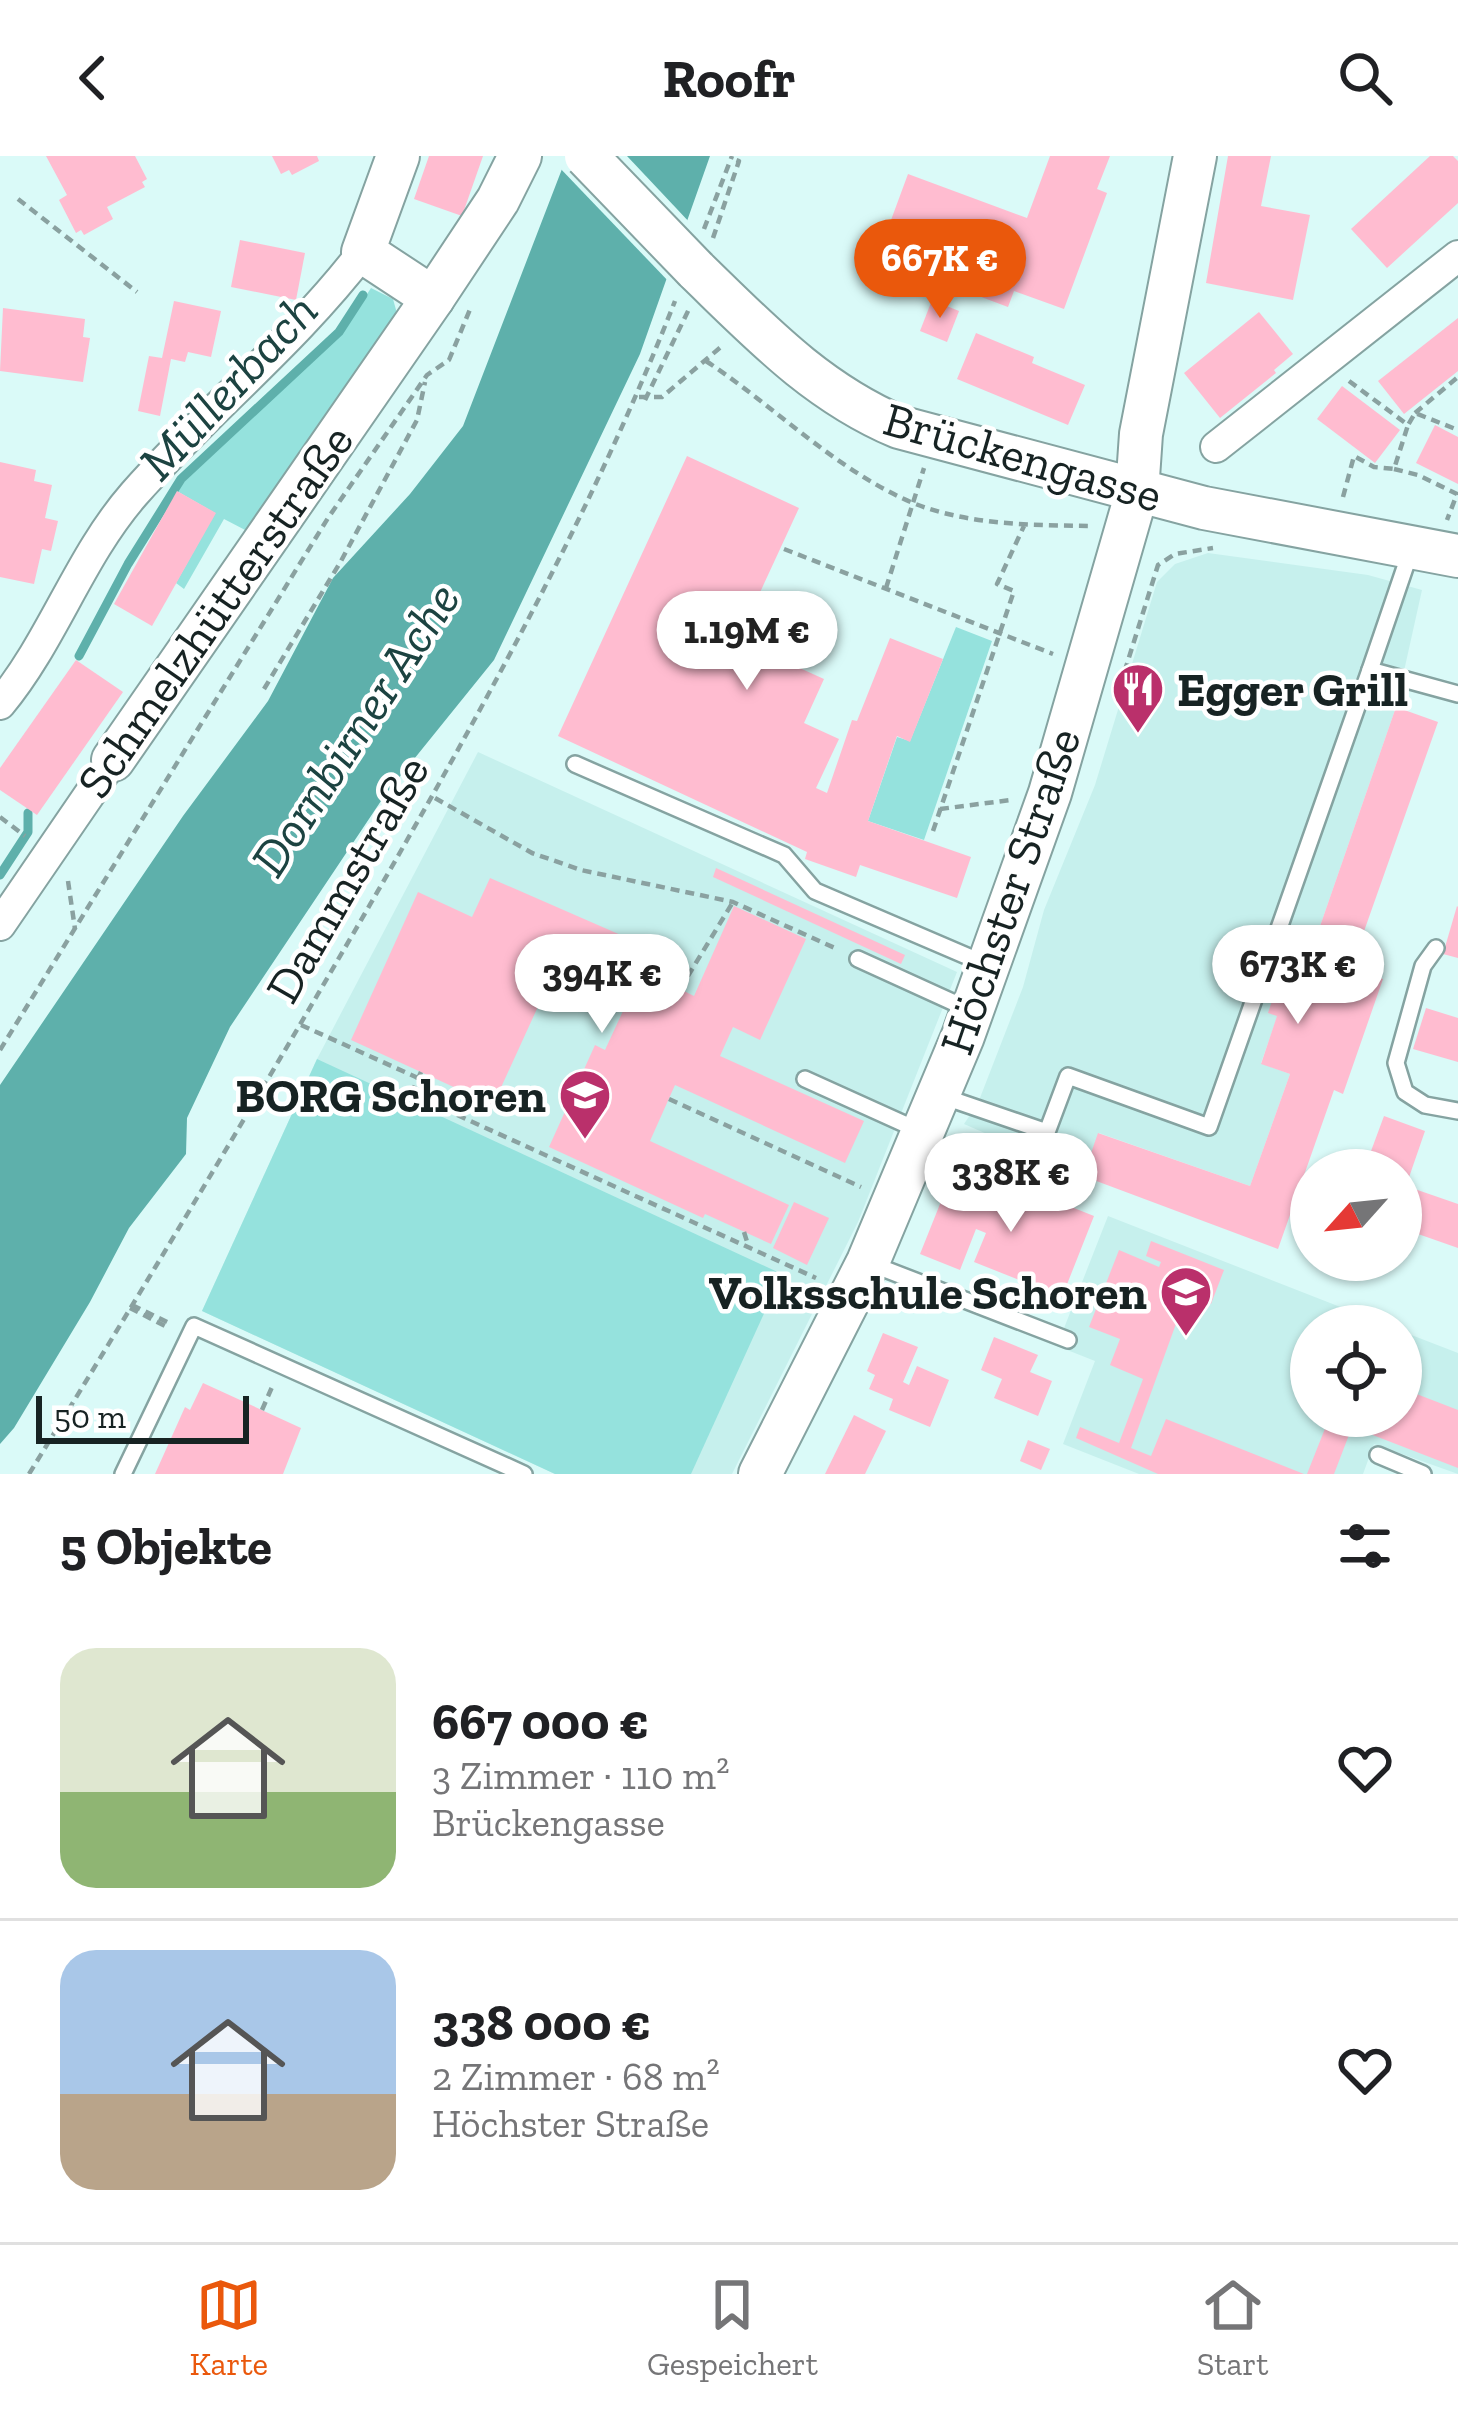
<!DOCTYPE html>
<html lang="de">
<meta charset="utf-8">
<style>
body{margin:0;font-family:"Zilla Slab",serif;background:#f6f6f6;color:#202124;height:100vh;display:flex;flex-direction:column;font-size:45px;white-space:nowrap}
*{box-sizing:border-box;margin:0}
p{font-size:39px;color:#757577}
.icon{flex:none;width:66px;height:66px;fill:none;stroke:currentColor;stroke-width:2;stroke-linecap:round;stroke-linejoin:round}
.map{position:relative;height:1318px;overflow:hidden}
.drawer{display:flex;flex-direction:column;background:#fff;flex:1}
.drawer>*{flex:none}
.needle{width:78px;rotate:243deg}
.tools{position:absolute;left:1290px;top:993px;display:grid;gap:24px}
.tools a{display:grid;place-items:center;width:132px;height:132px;border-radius:50%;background:#fff;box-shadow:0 3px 9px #0004;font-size:60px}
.scale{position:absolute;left:36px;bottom:30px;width:213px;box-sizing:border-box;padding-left:12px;border:6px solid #172323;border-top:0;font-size:33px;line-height:42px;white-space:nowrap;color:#172323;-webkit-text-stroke:9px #fff;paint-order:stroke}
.price{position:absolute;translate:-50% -102px;padding:0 27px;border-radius:42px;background:#fff;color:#222;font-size:39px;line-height:78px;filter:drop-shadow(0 3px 6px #0008)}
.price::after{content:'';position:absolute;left:50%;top:72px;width:36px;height:27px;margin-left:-18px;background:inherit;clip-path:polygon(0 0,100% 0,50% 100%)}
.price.active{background:#ea580c;color:#fff}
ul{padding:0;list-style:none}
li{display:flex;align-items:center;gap:36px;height:300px;padding:0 60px}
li+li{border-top:3px solid #e0e0e0}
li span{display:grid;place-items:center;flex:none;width:336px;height:240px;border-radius:36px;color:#555}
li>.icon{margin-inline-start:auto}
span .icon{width:144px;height:144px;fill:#fffc;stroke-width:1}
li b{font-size:51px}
h2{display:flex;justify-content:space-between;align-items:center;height:144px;padding:0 60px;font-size:51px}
header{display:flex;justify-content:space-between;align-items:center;height:156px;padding:0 60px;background:#fff;font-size:54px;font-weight:700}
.dock{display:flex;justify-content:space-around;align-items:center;height:168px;border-top:3px solid #e0e0e0;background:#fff;font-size:33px;color:#757577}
.dock a{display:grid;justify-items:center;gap:6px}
.dock .active{color:#ea580c}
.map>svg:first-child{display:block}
.built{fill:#c6f0ed}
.green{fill:#95e2dd}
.water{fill:#5eb0ab}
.pier{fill:#dafaf8}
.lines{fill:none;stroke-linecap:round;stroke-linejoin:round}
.stream{stroke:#5eb0ab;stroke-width:9}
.building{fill:#ffbcd0}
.lane-casing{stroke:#85a3a1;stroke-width:20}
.street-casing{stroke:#85a3a1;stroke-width:34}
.secondary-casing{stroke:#85a3a1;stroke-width:46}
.path{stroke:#8aa1a0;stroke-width:4.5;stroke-dasharray:9 6;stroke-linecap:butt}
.lane{stroke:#fff;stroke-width:15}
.street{stroke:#fff;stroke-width:30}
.secondary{stroke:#fff;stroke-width:42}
.secondary-bridge-casing{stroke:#85a3a1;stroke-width:46;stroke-linecap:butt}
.secondary-bridge{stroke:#fff;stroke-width:42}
.labels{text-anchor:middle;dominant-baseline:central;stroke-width:9;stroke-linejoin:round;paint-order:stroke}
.street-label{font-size:48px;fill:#172323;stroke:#fff}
.poi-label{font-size:48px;font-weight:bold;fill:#172323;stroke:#fff;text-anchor:end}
.water-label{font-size:51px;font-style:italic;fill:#1c4341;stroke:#fff}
</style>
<header><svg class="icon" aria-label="back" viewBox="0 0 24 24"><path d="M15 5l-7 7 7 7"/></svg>Roofr<svg class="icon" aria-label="search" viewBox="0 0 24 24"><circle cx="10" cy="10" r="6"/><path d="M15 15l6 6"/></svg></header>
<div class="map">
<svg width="1458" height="1318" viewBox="0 0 1458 1318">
<rect width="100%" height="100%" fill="#dafaf8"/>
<g class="built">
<polygon points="1208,397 1368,419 1422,434 1396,551 1318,776 1308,773 1261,907 1290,918 1250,1030 1099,977 1083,1020 964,968 978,947 1023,831 1044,754 1095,629 1157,426 1175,408"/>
<polygon points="478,596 957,816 858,1066 732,1318 555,1318 202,1155 317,903"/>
<polygon points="1108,1060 1389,1170 1311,1170 1311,1260 1401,1260 1401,1175 1458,1197 1458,1318 1374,1288 1363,1318 1139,1318 1063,1288 1095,1205 1057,1190"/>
</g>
<g class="green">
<polygon points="371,132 393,143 398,161 249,376 224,363 184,433 176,427 215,357 175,334 341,178"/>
<polygon points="956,471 992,485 924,684 868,665 897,581 910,585"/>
<polygon points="317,903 782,1118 691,1318 555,1318 202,1155"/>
</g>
<polygon class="water" points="567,0 710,0 640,198 494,504 385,639 230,871 187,962 186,998 129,1072 90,1146 14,1272 0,1288 0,929 183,660 268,545 333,422 410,338 463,270"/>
<polygon class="pier" points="561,0 627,0 692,69 671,128 557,9"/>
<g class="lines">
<g class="stream">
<polyline points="79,500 128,408 181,323 339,176 363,139"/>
<polyline points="0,719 28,676 28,657"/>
</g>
</g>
<g class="building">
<polygon points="46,0 135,0 147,23 142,26 145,31 107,51 113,63 84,79 81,74 76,77 59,44 67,39"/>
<polygon points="272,0 317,0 319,5 292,19 289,14 281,18"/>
<polygon points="429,0 483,0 462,60 414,43"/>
<polygon points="1050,0 1110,0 1097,33 1107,37 1064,153 1014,135 1008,151 877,102 908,18 1027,62"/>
<polygon points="1228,0 1271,0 1261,50 1310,59 1293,144 1206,127"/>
<polygon points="1430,0 1453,0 1458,5 1458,47 1387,112 1351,73"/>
<polygon points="240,84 305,97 296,144 231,131"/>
<polygon points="932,144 959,155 947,186 920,175"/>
<polygon points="174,145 221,155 211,201 188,196 185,206 171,203 160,260 138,255 149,200 162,202"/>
<polygon points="3,152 85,163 83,181 90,182 83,226 0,215"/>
<polygon points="1259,156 1293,198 1274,214 1276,217 1220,262 1184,217"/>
<polygon points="1458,162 1458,215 1404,258 1378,225"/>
<polygon points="976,177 1034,201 1032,207 1085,229 1068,269 957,223"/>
<polygon points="1342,230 1400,274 1375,307 1317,263"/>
<polygon points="1435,269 1458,281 1458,328 1416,307"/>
<polygon points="687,300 799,352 738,484 824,523 804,567 839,583 816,632 827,637 852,564 857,565 890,482 943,503 910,586 897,580 868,665 971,701 957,742 860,709 856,721 805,703 807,696 558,580"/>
<polygon points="0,306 36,314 34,325 52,329 45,362 58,365 51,395 42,393 34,428 0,421"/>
<polygon points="177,335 216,357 152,470 114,448"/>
<polygon points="76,504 123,536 37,659 0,634 0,612"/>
<polygon points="1396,551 1438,566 1351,812 1383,823 1343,938 1334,934 1278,1093 1083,1020 1098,977 1250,1030 1290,918 1261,908 1277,860 1268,857 1275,836 1284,839 1308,772 1318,776"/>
<polygon points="716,712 905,799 901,808 713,721"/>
<polygon points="490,722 678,804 668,827 694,840 734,750 806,783 760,884 733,871 720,900 864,965 845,1007 675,929 650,985 789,1049 771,1088 705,1058 703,1062 549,991 595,889 605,894 629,842 557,809 493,949 351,884 418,736 472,761"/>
<polygon points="1457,750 1458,751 1458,802 1443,798"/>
<polygon points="1426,852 1458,862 1458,906 1413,893"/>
<polygon points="1384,960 1425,975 1406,1030 1458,1048 1458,1092 1401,1072 1401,1014 1364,1014"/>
<polygon points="1006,1025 1094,1060 1062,1141 974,1106 986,1077 976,1073 960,1114 920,1098 948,1028 996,1050"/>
<polygon points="794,1046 829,1062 807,1109 773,1092"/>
<polygon points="1151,1085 1224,1114 1211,1148 1190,1140 1180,1166 1177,1165 1131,1292 1151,1300 1166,1263 1304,1318 1158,1318 1076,1282 1080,1271 1119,1287 1143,1223 1110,1209 1120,1183 1089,1171 1119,1094 1159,1111 1161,1106 1146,1100"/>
<polygon points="883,1177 918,1191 903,1226 909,1229 917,1210 949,1224 930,1271 889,1254 893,1243 869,1233 875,1219 867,1215"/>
<polygon points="994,1181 1038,1199 1030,1216 1052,1225 1038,1260 994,1242 1002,1223 981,1214"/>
<polygon points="203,1227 301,1272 283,1318 155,1318 185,1251 190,1254"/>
<polygon points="1401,1232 1458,1254 1458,1312 1352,1271 1334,1318 1307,1318 1330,1260 1401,1260"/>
<polygon points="854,1259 886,1275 865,1318 825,1318"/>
<polygon points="1028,1284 1050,1293 1041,1314 1020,1305"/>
</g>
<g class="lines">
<g class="lane-casing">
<g id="lane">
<polyline points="1411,394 1370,514 1458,538"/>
<polyline points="575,608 784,699 815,735 983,807"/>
<polyline points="1436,792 1423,810 1396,907 1405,936 1425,949 1458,955"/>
<polyline points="858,803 970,854"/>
<polyline points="805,923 920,975"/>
<polyline points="939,939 1047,976 1068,920 1209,971 1370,514"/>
<polyline points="869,1107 1068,1184"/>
<polyline points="1378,1299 1423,1318"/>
<polyline points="123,1318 194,1170 524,1318"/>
</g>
</g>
<g class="street-casing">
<g id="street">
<polyline points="1216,291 1458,100"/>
<path d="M 0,548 C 53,484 79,401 134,338 C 208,254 295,185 363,96"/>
<polyline points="0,769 113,604"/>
</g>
</g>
<g class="secondary-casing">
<g id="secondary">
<polyline points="398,0 363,96 433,142"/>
<path d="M 696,114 C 759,175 816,236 899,271 L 1204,352 L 1458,400"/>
<polyline points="113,604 433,142 498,44 520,0"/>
<polyline points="760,1318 868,1106 963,880 1050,637 1137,336 1141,278 1195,0"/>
</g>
</g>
<g class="path">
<polyline points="18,43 137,136"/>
<polyline points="704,73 732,0"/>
<polyline points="713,82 739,5 731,2"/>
<path d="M 706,205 C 774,250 837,315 913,347 C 968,369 1030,369 1088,370"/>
<polyline points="1349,225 1408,269 1415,257 1458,274"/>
<polyline points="639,241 662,241 722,190"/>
<polyline points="645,244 689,153"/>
<polyline points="1415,257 1458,221"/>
<polyline points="1394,313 1418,319 1457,338 1447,364"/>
<polyline points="1343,341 1354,300 1374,311 1394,313 1408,269"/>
<polyline points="784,393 1053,498"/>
<polyline points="886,432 924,312"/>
<polyline points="1120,530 1158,409 1175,398 1213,392"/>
<polyline points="264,533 341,405 417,264 425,226"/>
<polyline points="435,642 532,697 581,714 733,746 837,793"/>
<polyline points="940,653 1011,644"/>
<polyline points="0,661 25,680"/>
<polyline points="933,675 1014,435 997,428 1024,370"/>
<polyline points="68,725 75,773"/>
<polyline points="680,833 733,746"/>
<polyline points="301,869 418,922"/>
<polyline points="0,894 328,362 427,219 449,204 471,151"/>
<polyline points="421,916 411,938 816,1122"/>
<polyline points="669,943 861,1031"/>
<polyline points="991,1049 1013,989"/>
<polyline points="744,1076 749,1092"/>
<polyline points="132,1149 169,1167"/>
<polyline points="130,1152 167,1171"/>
<polyline points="262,1254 272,1231"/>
<path d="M 29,1318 C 143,1133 255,947 364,759 C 479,560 591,359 675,145"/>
</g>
<use href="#lane" class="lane"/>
<use href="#street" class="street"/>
<use href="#secondary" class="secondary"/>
<g class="secondary-bridge-casing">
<polyline id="secondary-bridge" points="586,0 696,114"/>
</g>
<use href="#secondary-bridge" class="secondary-bridge"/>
</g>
<defs>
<g id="restaurant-pin" transform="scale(2.7)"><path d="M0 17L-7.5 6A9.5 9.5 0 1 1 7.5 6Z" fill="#ba306b" stroke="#fff"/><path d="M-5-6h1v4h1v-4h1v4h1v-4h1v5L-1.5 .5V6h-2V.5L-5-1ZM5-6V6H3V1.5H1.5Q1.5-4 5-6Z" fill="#fff"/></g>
<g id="school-pin" transform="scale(2.7)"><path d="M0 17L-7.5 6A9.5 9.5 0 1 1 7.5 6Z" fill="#ba306b" stroke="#fff"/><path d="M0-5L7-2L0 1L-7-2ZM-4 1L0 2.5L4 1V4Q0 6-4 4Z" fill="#fff"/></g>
</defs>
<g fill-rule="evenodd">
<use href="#restaurant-pin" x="1138" y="533"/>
<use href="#school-pin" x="585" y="939"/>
<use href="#school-pin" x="1186" y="1136"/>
</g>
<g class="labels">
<g class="street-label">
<text transform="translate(1023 301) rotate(16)">Brückengasse</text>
<text transform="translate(215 455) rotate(-55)">Schmelzhütterstraße</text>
<text transform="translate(347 723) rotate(-60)">Dammstraße</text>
<text transform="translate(1010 735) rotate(-71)">Höchster Straße</text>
</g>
<g class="poi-label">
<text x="1177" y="533" text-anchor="start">Egger Grill</text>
<text x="546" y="939">BORG Schoren</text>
<text x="1147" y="1136">Volksschule Schoren</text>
</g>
<g class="water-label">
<text transform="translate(228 230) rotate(-47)">Müllerbach</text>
<text transform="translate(355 573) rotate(-57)">Dornbirner Ache</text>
</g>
</g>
</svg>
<div class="tools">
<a><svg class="needle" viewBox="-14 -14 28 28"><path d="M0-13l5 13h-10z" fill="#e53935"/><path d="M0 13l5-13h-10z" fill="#757577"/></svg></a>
<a><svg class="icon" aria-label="locate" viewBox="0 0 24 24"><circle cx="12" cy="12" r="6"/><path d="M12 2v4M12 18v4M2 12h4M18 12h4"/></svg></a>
</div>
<div class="scale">50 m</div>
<b class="price active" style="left:940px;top:165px">667K €</b>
<b class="price" style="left:747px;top:537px">1.19M €</b>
<b class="price" style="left:1298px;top:871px">673K €</b>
<b class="price" style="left:602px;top:880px">394K €</b>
<b class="price" style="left:1011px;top:1079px">338K €</b>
</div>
<section class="drawer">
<h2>5 Objekte<svg class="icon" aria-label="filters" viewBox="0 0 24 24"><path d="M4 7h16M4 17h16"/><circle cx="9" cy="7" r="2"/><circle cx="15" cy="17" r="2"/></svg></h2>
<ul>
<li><span style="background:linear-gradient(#dfe7d0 60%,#8fb573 0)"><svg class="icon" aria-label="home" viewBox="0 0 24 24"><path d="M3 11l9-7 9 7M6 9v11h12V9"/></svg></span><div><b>667 000 €</b><p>3 Zimmer · 110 m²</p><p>Brückengasse</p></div><svg class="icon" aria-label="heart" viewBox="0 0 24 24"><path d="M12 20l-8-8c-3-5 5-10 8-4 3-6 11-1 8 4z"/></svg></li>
<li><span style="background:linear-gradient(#a9c7e8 60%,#b9a48a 0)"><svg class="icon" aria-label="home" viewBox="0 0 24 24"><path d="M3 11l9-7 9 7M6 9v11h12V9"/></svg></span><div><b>338 000 €</b><p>2 Zimmer · 68 m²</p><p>Höchster Straße</p></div><svg class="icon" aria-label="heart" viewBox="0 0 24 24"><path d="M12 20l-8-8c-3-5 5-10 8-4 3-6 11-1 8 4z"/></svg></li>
</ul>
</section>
<nav class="dock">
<a class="active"><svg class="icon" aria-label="map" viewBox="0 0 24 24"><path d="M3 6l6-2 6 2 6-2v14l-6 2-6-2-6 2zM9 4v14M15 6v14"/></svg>Karte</a>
<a><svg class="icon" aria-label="saved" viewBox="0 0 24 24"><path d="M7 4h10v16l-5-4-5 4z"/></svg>Gespeichert</a>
<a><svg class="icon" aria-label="home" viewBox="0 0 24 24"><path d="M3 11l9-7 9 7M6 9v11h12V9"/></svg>Start</a>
</nav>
